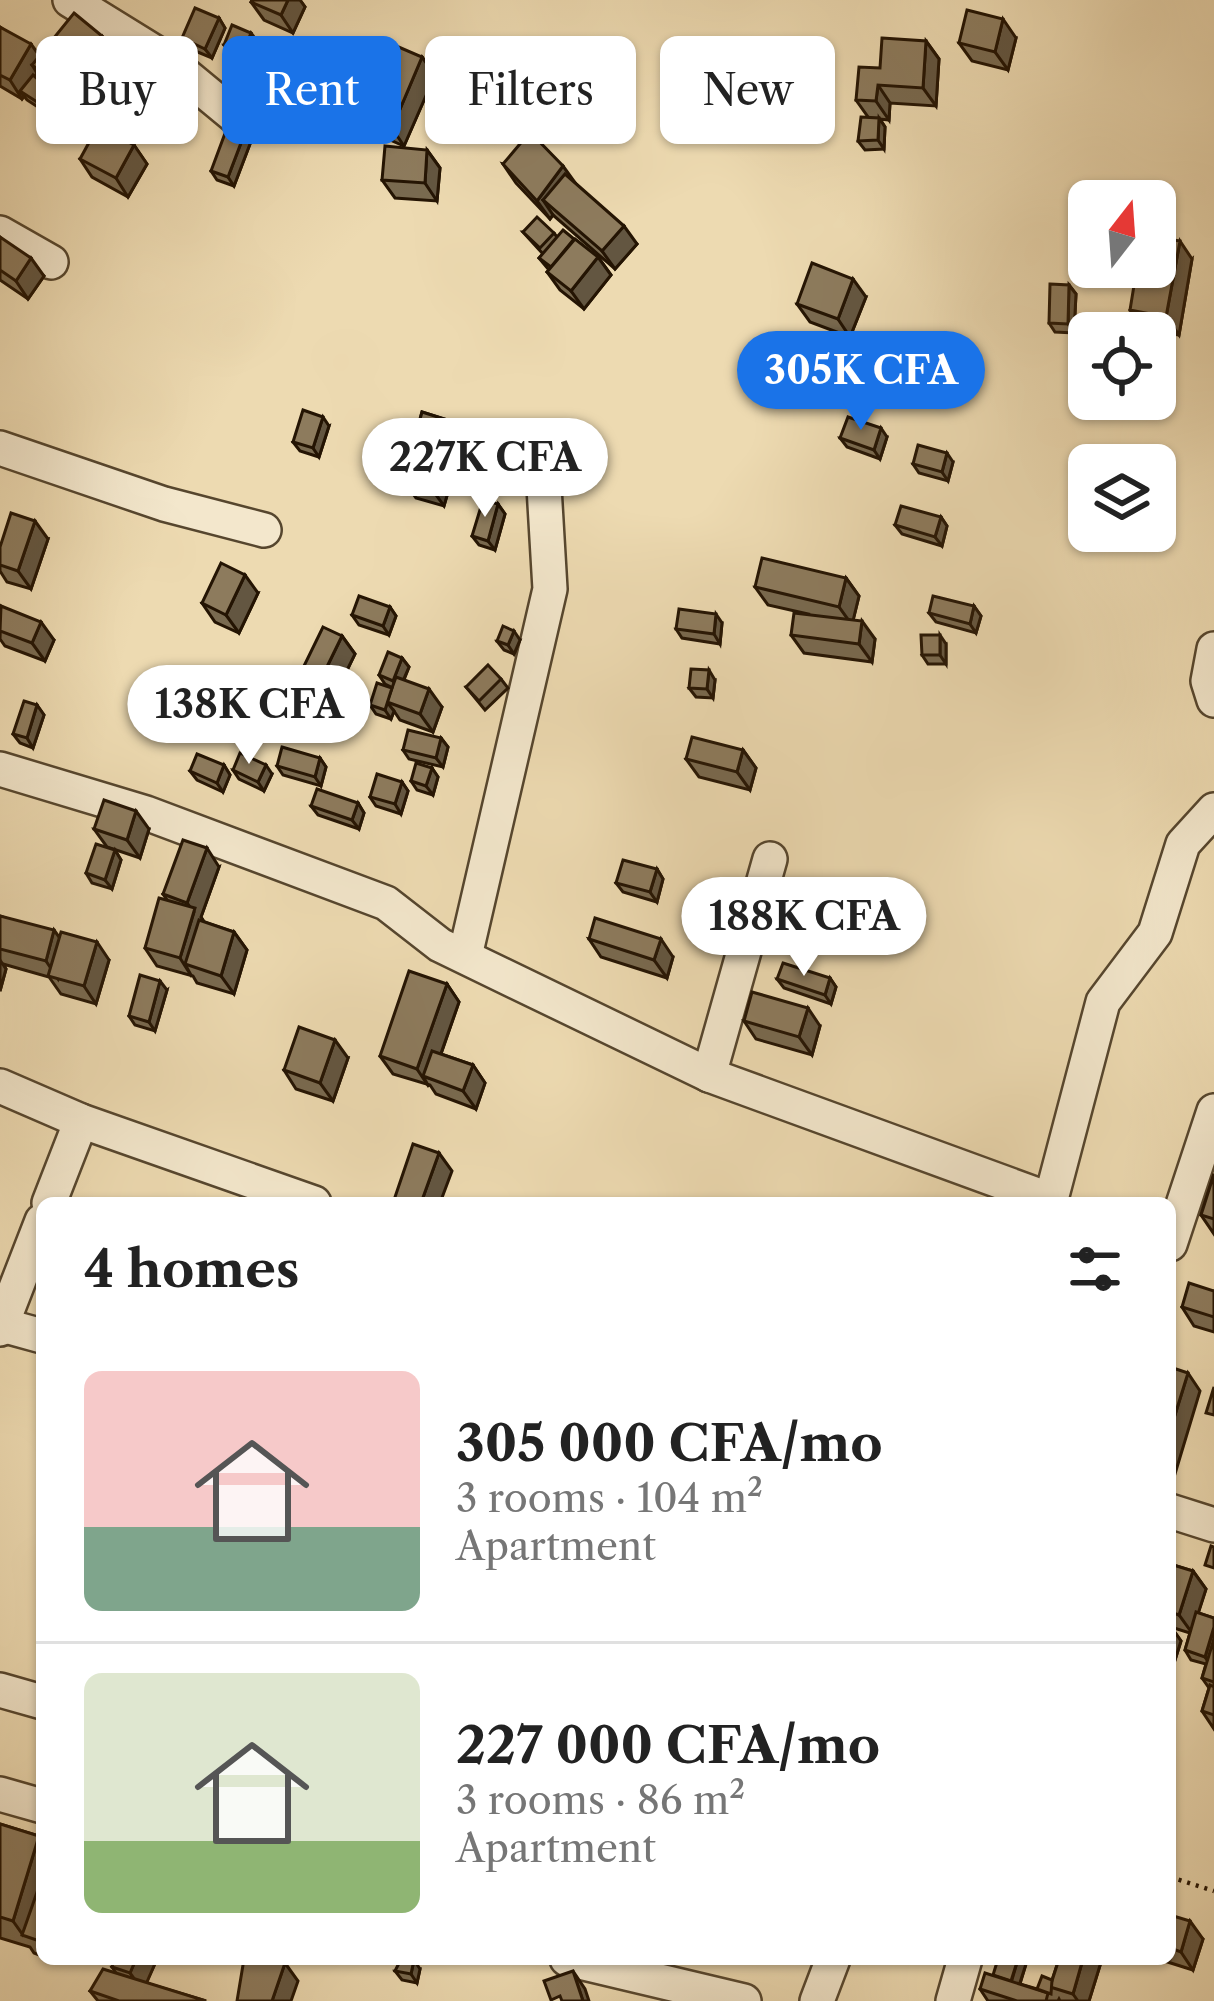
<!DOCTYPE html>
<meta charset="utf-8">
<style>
body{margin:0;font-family:"Libre Caslon Text",serif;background:#f2f2f2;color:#222;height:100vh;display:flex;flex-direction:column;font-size:45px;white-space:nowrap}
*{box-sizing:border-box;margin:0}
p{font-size:39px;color:#767676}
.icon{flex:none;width:66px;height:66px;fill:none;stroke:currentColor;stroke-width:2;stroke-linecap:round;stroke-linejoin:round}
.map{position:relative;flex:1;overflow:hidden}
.side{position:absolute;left:36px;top:1197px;width:1140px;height:768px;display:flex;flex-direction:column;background:#fff;border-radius:18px;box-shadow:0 3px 9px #0004}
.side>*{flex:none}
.guide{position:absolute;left:36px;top:36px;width:1143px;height:108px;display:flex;gap:24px}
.needle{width:78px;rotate:17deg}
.tools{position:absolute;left:1068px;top:180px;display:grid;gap:24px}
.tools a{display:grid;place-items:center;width:108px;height:108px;border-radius:18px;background:#fff;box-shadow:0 3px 9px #0004;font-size:60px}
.price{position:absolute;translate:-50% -102px;padding:0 27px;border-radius:42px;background:#fff;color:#222;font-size:39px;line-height:78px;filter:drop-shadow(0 3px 6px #0008)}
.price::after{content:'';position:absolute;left:50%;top:72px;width:36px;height:27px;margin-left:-18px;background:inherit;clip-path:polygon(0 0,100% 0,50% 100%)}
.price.on{background:#1a73e8;color:#fff}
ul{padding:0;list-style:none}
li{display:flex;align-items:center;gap:36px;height:300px;padding:0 48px}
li+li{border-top:3px solid #e0e0e0}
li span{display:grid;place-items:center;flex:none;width:336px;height:240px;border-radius:18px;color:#555}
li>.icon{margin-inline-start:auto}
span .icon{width:144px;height:144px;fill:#fffc;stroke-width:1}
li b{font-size:51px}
h2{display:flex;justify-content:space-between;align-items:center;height:144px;padding:0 48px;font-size:51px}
.chip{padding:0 42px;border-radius:18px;background:#fff;box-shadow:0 3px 9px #0004;font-size:42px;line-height:108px}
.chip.on{background:#1a73e8;color:#fff}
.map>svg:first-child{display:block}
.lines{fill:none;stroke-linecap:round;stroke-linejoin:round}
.street-casing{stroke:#56462e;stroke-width:38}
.path{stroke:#241403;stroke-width:4.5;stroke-dasharray:3 6;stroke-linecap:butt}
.street{stroke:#f3e7cc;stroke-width:33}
.wall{fill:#796a50;stroke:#241403;stroke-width:3}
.shaded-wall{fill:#635641;stroke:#241403;stroke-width:3}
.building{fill:#8d7b5d;stroke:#241403;stroke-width:3}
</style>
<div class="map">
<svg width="1214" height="2001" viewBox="0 0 1214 2001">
<rect width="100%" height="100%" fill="#eddab1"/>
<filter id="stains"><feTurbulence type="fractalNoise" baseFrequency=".00167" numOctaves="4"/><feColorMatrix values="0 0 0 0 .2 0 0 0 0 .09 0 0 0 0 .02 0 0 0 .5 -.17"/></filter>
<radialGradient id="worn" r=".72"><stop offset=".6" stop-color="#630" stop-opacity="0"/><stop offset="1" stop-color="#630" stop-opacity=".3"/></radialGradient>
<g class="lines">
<g class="street-casing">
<g id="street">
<polyline points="70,0 167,60 236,117"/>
<polyline points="0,233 51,262"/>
<polyline points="0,448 164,504 264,530"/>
<polyline points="1214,649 1208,681 1214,700"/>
<polyline points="0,769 146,813 386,903 440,945 709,1075 1051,1200"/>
<polyline points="465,956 550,589 542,453"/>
<polyline points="709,1075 770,859"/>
<polyline points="0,1086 81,1121 314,1203"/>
<polyline points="49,1203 81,1121"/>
<polyline points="1050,1203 1103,1002 1155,933 1183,844 1214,810"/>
<polyline points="1170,1244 1214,1111"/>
<polyline points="2,1325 42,1336"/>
<polyline points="0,1329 42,1221"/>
<polyline points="1170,1511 1214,1525"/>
<polyline points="0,1690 42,1702"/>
<polyline points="0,1794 42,1806"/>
<polyline points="567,1959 744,2001"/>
<polyline points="817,2001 833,1959"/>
<polyline points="953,2001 965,1959"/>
</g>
</g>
<polyline class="path" points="1170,1877 1214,1891"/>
<use href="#street" class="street"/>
</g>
<g class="wall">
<polygon points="252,0 300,0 305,7 293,33 264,20 251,2"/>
<polygon points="219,18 225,28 212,58 188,48 182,38"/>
<polygon points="0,27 39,56 102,36 115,55 72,106 44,83 37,73 35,77 60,98 67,107 58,120 27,100 24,96 22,99 0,86"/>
<polygon points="1016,38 1008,70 972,61 959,43"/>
<polygon points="926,41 939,59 936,106 890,103 889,120 880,119 885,127 884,149 865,150 858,141 868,117 856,100 880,68"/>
<polygon points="258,42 250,62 231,54 224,45"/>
<polygon points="422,57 435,75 404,146 363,128 350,110"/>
<polygon points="494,68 534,73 540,82 522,100"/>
<polygon points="250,144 234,186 217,180 211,171"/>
<polygon points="134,145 147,164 128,197 92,177 80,159"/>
<polygon points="427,150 440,168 437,201 395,198 382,180"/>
<polygon points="503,164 574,182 637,244 615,269 553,215 550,219 516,183"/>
<polygon points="523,232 554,233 557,237 598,257 611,275 584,309 560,290 547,272 549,270 539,258 543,254"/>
<polygon points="0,237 44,276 28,299 0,280"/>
<polygon points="1192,259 1179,335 1142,329 1130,310"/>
<polygon points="1069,285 1076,294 1074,333 1055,332 1049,323"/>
<polygon points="866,297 850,337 810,322 797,304"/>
<polygon points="943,352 949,361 943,380 903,366 897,357"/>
<polygon points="422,412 476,429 489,447 480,475 455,468 444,506 416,498 403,480"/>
<polygon points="329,426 319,457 300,451 293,442"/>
<polygon points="887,437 880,459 847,447 840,438"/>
<polygon points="953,462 948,481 919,473 913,464"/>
<polygon points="498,504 505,514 495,550 479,545 472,536"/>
<polygon points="941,517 947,526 942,546 902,534 895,525"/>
<polygon points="48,539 31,589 7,582 0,571 0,547"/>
<polygon points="846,578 859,596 853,620 875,639 872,662 804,653 791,635 808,614 768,605 755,587"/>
<polygon points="258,593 239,633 215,622 202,603"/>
<polygon points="1,606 54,640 45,661 5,646 0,639"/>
<polygon points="974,606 981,616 976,633 936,622 929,613"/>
<polygon points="390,607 396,616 389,635 359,625 352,615"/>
<polygon points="722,623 720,644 682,638 676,629"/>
<polygon points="342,636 355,654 334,697 315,688 302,670"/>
<polygon points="520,640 514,654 504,650 497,641"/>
<polygon points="946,644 946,664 928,664 922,655"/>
<polygon points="402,658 409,667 404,680 442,707 433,732 400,720 394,711 391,719 376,714 370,705 393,688 385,684 379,675"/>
<polygon points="209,679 215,688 205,710 177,698 170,689"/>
<polygon points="501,679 508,688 485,710 466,687"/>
<polygon points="715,680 713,698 696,697 689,688"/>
<polygon points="291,681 304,699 294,729 254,715 241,697"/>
<polygon points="37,705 44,715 33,748 20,743 13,734"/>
<polygon points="441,738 448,747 443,767 409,759 403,750"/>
<polygon points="743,750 756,768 750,790 699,777 686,759"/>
<polygon points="320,758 326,767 321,786 283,775 277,766"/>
<polygon points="224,765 230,775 223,792 197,780 190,771"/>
<polygon points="432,768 438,777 433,795 417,790 411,781"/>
<polygon points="233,770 272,774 264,791 239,779"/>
<polygon points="402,782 408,791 401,814 376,806 370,797"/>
<polygon points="358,803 364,813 359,829 318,815 311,806"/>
<polygon points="94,829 149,829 140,858 107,847"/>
<polygon points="115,850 121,860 112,889 92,883 86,873"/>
<polygon points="219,867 201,917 204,922 234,932 247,950 234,994 197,983 193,976 157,966 145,948 167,900 163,894"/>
<polygon points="657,869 663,879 657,902 623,892 616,883"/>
<polygon points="911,895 920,922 901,929 894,919"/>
<polygon points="0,916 59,938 109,960 96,1004 61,994 49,977 3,964 6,969 0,991"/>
<polygon points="589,939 673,957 667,978 601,957"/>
<polygon points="830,978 836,987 831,1004 784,988 777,979"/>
<polygon points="447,984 459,1002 441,1054 473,1065 485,1083 476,1109 436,1094 430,1085 393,1074 380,1056"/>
<polygon points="167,990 155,1031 135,1025 129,1016"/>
<polygon points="744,1021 820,1026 812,1055 756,1039"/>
<polygon points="348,1058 333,1101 296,1089 284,1070"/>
<polygon points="1214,1174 1214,1234 1201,1215"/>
<polygon points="1214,1291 1214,1332 1194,1326 1182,1307"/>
<polygon points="1170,1564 1193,1571 1206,1589 1198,1613 1214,1618 1214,1729 1202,1711 1209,1688 1202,1678 1206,1664 1191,1660 1185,1650 1190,1633 1171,1627 1181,1641 1170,1676"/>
<polygon points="0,1824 39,1836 42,1840 42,1956 34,1953 30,1947 0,1938"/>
<polygon points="1170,1915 1203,1939 1193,1970 1158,1959 1170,1959"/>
<polygon points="157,1959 146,1983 206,2001 98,2001 90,1991 116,1973 112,1967"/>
<polygon points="1059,1959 1102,1959 1089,2001 1060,2001 1059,1999 1058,2001 988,2001 980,1989 993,1975 1026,1964 1020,1984 1037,1989 1052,1980"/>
<polygon points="420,1969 417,1983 402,1980 395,1971"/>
</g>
<g class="shaded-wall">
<polygon points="288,0 300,0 305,7 293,33 281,15"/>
<polygon points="219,18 225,28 212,58 205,49"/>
<polygon points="1003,19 1016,38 1008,70 995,52"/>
<polygon points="251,33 258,42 250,62 243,52"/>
<polygon points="102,36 115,55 72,106 60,88"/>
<polygon points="926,41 939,59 936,106 923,88"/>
<polygon points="31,44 44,62 32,65 37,73 25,94 20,91 24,96 22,99 10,80"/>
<polygon points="422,57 435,75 404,146 392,128"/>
<polygon points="878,85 890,103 889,120 876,101"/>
<polygon points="60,98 67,107 58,120 51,111"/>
<polygon points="879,118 885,127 884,149 878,140"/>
<polygon points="244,135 250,144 234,186 228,177"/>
<polygon points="134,145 147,164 128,197 116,178"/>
<polygon points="427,150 440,168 437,201 425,183"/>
<polygon points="563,166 576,184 543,200 553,215 550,219 537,201"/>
<polygon points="624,226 637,244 615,269 602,251"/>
<polygon points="1180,241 1192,259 1179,335 1166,317"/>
<polygon points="598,257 611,275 584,309 571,291"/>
<polygon points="31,258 44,276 28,299 16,281"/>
<polygon points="853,279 866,297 850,337 838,319"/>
<polygon points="1069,285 1076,294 1074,333 1068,324"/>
<polygon points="943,352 949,361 943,380 936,370"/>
<polygon points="323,417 329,426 319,457 313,448"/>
<polygon points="881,428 887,437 880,459 874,450"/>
<polygon points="476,429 489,447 480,475 468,457"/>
<polygon points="442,449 455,468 444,506 431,488"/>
<polygon points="947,453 953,462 948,481 942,472"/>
<polygon points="498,504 505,514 495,550 488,541"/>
<polygon points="941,517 947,526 942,546 935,537"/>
<polygon points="35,521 48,539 31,589 18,571"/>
<polygon points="245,575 258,593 239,633 226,615"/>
<polygon points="846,578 859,596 852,625 839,607"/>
<polygon points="974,606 981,616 976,633 970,624"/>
<polygon points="390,607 396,616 389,635 383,626"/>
<polygon points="716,614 722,623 720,644 714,634"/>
<polygon points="862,621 875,639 872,662 859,644"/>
<polygon points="41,622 54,640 45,661 32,643"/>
<polygon points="514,631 520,640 514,654 508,645"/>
<polygon points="940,635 946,644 946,664 940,655"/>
<polygon points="342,636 355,654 334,697 321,679"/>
<polygon points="402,658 409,667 399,690 393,681"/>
<polygon points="709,670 715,680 713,698 707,689"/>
<polygon points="209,679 215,688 205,710 198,701"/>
<polygon points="291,681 304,699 294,729 281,711"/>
<polygon points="429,689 442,707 433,732 420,714"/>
<polygon points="387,702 394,711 391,719 385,710"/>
<polygon points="37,705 44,715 33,748 27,738"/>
<polygon points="441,738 448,747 443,767 436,758"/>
<polygon points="743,750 756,768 750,790 737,772"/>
<polygon points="320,758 326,767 321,786 315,777"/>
<polygon points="224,765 230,775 223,792 217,783"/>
<polygon points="266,765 272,774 264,791 258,782"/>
<polygon points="432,768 438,777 433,795 426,786"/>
<polygon points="402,782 408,791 401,814 395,804"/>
<polygon points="358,803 364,813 359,829 352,820"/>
<polygon points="136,811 149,829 140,858 127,840"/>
<polygon points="207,848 219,867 201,917 207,926 185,964 192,977 180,958 194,912 187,903"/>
<polygon points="115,850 121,860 112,889 105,880"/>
<polygon points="657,869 663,879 657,902 650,892"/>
<polygon points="905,886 911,895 920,922 914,913"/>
<polygon points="54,930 67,948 58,979 46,961"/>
<polygon points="234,932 247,950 234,994 221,976"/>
<polygon points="661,939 673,957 667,978 654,960"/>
<polygon points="97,942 109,960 96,1004 84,986"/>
<polygon points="0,960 6,969 0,991"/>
<polygon points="830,978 836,987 831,1004 825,995"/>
<polygon points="160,981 167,990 155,1031 149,1022"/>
<polygon points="447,984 459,1002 432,1079 423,1076 429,1087 417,1069"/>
<polygon points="808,1008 820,1026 812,1055 799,1037"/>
<polygon points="335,1040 348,1058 333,1101 320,1083"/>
<polygon points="473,1065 485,1083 476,1109 463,1091"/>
<polygon points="439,1153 452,1171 440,1203 421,1203"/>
<polygon points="1188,1373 1200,1391 1175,1474 1170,1466 1170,1431"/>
<polygon points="1193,1571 1206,1589 1192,1633 1179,1615"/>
<polygon points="1170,1625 1181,1641 1170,1676"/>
<polygon points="1214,1627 1214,1657 1211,1666 1205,1657"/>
<polygon points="1170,1804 1174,1811 1170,1825"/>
<polygon points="39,1836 42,1840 42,1914 23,1935 13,1921"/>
<polygon points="1190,1921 1203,1939 1193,1970 1181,1952"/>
<polygon points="136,1959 157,1959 143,1991 130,1973"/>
<polygon points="1018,1959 1022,1959 1026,1964 1017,1992 1011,1983"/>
<polygon points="1083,1959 1102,1959 1089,2001 1078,2001 1073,1994"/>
<polygon points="414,1960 420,1969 417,1983 411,1974"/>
<polygon points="285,1963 298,1981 291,2001 272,2001"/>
<polygon points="573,1971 585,1989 589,2001 583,2001"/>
</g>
<g class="building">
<polygon points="252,0 288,0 281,15 251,2"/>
<polygon points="195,8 219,18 205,49 182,38"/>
<polygon points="967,10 1003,19 995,52 959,43"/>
<polygon points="74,13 102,36 60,88 32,65"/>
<polygon points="232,25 251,33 243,52 224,45"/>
<polygon points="0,27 31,44 10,80 0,75"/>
<polygon points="882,38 926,41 923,88 878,85 876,101 856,100 859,67 880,68"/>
<polygon points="380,39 422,57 392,128 350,110"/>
<polygon points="512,50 534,73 515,91 494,68"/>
<polygon points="33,75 60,98 51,111 20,91"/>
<polygon points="861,117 879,118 878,140 858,141"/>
<polygon points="98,126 134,145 116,178 80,159"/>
<polygon points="227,128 244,135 228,177 211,171"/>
<polygon points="530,132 563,166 537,201 503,164"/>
<polygon points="385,146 427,150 425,183 382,180"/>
<polygon points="565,174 624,226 602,251 543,200"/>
<polygon points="537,217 554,233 540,248 523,232"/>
<polygon points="563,230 574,239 551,267 539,258"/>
<polygon points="0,237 31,258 16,281 0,270"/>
<polygon points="1155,237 1180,241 1166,317 1130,310 1137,267 1155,267"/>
<polygon points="575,239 598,257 571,291 547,272"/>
<polygon points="812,263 853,279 838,319 797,304"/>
<polygon points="1050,284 1069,285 1068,324 1049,323"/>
<polygon points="904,338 943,352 936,370 897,357"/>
<polygon points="303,410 323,417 313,448 293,442"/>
<polygon points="422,412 476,429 468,457 442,449 431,488 403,480"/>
<polygon points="848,417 881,428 874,450 840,438"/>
<polygon points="918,445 947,453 942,472 913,464"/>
<polygon points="483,500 498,504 488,541 472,536"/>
<polygon points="901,506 941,517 935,537 895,525"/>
<polygon points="11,513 35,521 18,571 0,565 0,547"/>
<polygon points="762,558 846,578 839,607 755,587"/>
<polygon points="221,563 245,575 226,615 202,603"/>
<polygon points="359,596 390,607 383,626 352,615"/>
<polygon points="933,596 974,606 970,624 929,613"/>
<polygon points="1,606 41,622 32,643 0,631"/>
<polygon points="679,609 716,614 714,634 676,629"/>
<polygon points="794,613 862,621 859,644 791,635"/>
<polygon points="503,626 514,631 508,645 497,641"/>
<polygon points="323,627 342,636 321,679 302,670"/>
<polygon points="921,635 940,635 940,655 922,655"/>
<polygon points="388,652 402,658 393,681 379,675"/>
<polygon points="488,665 501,679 479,701 466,687"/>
<polygon points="181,667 209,679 198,701 170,689"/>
<polygon points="252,667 291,681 281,711 241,697"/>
<polygon points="691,669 709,670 707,689 689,688"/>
<polygon points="396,677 429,689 420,714 387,702"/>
<polygon points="377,683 392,688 385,710 370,705"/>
<polygon points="24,701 37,705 27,738 13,734"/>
<polygon points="408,730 441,738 436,758 403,750"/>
<polygon points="692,737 743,750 737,772 686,759"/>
<polygon points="282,747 320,758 315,777 277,766"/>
<polygon points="240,753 266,765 258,782 233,770"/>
<polygon points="197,754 224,765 217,783 190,771"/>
<polygon points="416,763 432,768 426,786 411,781"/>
<polygon points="377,774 402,782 395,804 370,797"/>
<polygon points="317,789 358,803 352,820 311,806"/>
<polygon points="104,800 136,811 127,840 94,829"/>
<polygon points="183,840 207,848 187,903 163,894"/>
<polygon points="96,844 115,850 105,880 86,873"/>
<polygon points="623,860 657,869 650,892 616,883"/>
<polygon points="905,886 914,913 894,919 885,892"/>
<polygon points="159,898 195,908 180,958 145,948"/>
<polygon points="0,916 54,930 46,961 0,949"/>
<polygon points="595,918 661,939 654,960 589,939"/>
<polygon points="199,920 234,932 221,976 185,964"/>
<polygon points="61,932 97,942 84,986 48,976"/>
<polygon points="783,963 830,978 825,995 777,979"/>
<polygon points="409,971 447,984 417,1069 380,1056"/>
<polygon points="140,975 160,981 149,1022 129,1016"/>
<polygon points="752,992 808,1008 799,1037 744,1021"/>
<polygon points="299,1027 335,1040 320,1083 284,1070"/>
<polygon points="432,1051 473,1065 463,1091 423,1076"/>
<polygon points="413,1144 439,1153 421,1203 404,1203 394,1200"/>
<polygon points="1214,1174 1214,1219 1201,1215"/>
<polygon points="1189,1283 1214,1291 1214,1317 1182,1307"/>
<polygon points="1170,1367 1188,1373 1170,1431"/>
<polygon points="1214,1387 1214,1415 1206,1413"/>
<polygon points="1211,1546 1214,1547 1214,1568 1205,1565"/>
<polygon points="1170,1564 1193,1571 1179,1615 1170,1612"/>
<polygon points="1196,1612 1214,1618 1214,1627 1205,1657 1185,1650"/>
<polygon points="1214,1639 1214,1682 1202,1678"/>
<polygon points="1210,1685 1214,1687 1214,1715 1202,1711"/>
<polygon points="0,1824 39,1836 13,1921 0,1917"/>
<polygon points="42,1878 42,1942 22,1935"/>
<polygon points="1170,1915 1190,1921 1181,1952 1170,1948"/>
<polygon points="114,1959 136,1959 130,1973 112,1967"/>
<polygon points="244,1959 272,1959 285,1963 272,2001 237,2001"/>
<polygon points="401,1959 414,1960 411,1974 395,1971"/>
<polygon points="998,1959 1018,1959 1011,1981 993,1975"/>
<polygon points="1059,1959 1083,1959 1073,1994 1050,1987"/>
<polygon points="103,1969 206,2001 119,2001 90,1991"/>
<polygon points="573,1971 583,2001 562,2001 560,1996 551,2000 544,1981"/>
<polygon points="985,1973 1048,1993 1046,2001 1017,2001 980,1989"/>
<polygon points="1042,1976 1052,1980 1051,1994 1037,1989"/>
</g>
<rect width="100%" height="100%" filter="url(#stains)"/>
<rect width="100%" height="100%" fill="url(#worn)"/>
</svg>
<div class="tools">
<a><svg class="needle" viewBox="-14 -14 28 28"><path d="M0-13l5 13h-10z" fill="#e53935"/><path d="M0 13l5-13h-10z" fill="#767676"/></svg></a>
<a><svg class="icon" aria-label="locate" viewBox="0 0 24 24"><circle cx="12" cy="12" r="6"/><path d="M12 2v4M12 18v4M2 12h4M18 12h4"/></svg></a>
<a><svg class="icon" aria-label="layers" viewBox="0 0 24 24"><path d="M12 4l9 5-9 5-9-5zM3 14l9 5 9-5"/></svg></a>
</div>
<b class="price on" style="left:861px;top:433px">305K CFA</b>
<b class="price" style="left:485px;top:520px">227K CFA</b>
<b class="price" style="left:249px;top:767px">138K CFA</b>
<b class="price" style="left:804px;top:979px">188K CFA</b>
<div class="guide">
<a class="chip">Buy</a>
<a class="chip on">Rent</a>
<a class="chip">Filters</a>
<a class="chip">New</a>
</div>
<section class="side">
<h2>4 homes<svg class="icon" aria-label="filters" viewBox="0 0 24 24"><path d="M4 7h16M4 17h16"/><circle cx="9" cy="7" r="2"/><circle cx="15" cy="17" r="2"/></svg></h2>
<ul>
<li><span style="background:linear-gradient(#f6c9c9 65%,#7fa58c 0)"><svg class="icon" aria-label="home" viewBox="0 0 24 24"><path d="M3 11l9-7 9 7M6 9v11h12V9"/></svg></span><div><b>305 000 CFA/mo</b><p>3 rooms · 104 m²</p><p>Apartment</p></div></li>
<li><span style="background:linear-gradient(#dfe7d0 70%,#8fb573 0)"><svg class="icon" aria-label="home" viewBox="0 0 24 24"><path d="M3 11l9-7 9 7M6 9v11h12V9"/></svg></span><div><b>227 000 CFA/mo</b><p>3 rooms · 86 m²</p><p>Apartment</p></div></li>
</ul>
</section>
</div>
